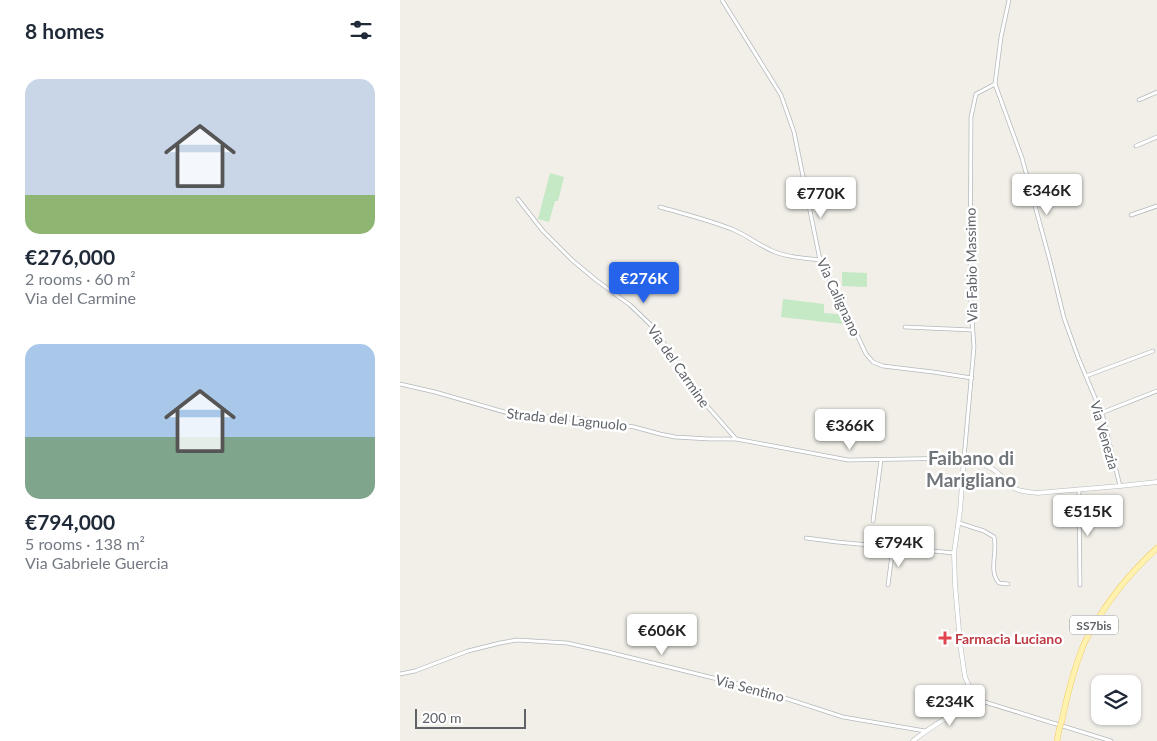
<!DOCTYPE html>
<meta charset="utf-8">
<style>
body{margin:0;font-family:Lato,sans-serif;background:#f6f6f7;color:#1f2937;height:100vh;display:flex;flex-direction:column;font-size:19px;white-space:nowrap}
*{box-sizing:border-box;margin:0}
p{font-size:16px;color:#747a83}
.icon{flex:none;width:28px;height:28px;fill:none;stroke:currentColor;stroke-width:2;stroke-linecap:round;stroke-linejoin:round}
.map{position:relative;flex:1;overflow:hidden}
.details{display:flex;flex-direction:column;background:#fff;width:400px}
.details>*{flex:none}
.controls{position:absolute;left:691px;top:675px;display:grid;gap:10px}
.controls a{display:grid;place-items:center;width:50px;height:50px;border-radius:10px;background:#fff;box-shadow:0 1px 4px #0004;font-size:25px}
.scale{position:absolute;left:15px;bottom:12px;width:111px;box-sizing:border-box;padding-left:5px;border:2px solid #5f6368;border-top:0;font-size:14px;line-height:18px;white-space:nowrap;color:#5f6368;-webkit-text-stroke:4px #fff;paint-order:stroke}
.price{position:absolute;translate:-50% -42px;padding:0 11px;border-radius:5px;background:#fff;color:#222;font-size:16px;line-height:32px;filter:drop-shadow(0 1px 2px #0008)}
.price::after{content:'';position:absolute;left:50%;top:30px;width:15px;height:11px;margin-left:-8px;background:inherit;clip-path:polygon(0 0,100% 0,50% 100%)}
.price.active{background:#2563eb;color:#fff}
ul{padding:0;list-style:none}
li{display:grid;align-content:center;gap:10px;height:265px;padding:0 25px}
li span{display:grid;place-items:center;height:155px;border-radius:15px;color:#555}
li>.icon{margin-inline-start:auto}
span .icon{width:90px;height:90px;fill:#fffc;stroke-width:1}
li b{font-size:21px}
h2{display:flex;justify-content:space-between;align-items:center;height:60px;padding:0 25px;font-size:21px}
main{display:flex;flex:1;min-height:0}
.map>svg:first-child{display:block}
.green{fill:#c5e8c5}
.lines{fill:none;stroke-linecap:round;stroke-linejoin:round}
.minor-casing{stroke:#b5b8bc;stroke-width:4.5}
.tertiary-casing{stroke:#b5b8bc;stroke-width:5}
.primary-casing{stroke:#f2c960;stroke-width:6}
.minor{stroke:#fff;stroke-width:3}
.tertiary{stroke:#fff;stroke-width:4}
.primary{stroke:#fff2af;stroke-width:5}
.primary-bridge-casing{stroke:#f2c960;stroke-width:6;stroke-linecap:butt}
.primary-bridge{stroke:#fff2af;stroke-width:5}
.health-dot{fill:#e0444e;stroke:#fff;stroke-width:2}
.labels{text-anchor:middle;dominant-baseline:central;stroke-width:5;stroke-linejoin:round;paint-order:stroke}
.shield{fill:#fff;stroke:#8f9295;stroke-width:1}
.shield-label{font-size:12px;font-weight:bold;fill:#5f6368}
.street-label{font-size:14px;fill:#5f6368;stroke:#fff}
.health-label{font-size:14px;font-weight:bold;fill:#be3a42;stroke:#fff;text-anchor:start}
.district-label{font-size:19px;font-weight:bold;fill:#70757a;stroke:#fff}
</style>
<main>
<section class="details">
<h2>8 homes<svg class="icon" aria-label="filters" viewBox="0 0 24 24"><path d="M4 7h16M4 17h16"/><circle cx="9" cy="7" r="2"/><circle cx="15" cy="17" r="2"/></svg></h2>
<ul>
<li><span style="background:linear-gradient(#c9d6e8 75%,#8fb573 0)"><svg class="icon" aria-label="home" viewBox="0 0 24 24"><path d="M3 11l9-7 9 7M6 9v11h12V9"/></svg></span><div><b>€276,000</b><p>2 rooms · 60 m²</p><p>Via del Carmine</p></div></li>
<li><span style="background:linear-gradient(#a9c7e8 60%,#7fa58c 0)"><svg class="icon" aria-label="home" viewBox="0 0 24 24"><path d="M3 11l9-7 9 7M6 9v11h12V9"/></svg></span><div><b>€794,000</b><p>5 rooms · 138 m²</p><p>Via Gabriele Guercia</p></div></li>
</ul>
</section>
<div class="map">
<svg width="757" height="741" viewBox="0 0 757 741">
<rect width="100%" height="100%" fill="#f1efe8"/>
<g class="green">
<polygon points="150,173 164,177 158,201 155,201 149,222 138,219"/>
<polygon points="442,272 467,273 467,287 442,286"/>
<polygon points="383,299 424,304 424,313 447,315 452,325 381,317"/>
</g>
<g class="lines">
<g class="minor-casing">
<g id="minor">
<polyline points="322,0 381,95 394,132 420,260 443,305 466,354 473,362 483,366 533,372 572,378"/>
<polyline points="595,84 622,158 650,261 664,318 678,357 703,417 720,486"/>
<polyline points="595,84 601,37 609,0"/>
<polyline points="739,100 757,92"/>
<polyline points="736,146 757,137"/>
<polyline points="118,199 143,231 172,260 196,280 230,305 253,327 300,398 336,439"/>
<path d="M 260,207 C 284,214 310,220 334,230 C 348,236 360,246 375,252 C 389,258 405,258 420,260"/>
<polyline points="731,215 757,206"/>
<polyline points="505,327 572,330"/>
<polyline points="686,376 753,351"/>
<polyline points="0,384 35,392 115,415 183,419 234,427 260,434 275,437 309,439 336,439 448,460 564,458 574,347 570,289 571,117 576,94 595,84"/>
<polyline points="701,413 757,391"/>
<polyline points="679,489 680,585"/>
<polyline points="473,521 481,460"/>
<path d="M 559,523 L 584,531 L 594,537 C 598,551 588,571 599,583 L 608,584"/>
<polyline points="406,538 437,542 554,553"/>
<polyline points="488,585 493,547"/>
<polyline points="0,674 15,671 68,651 100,643 117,640 167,643 208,652 354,688 443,717 525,731"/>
<polyline points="575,699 711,741"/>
</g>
</g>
<g class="tertiary-casing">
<path id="tertiary" d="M 513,741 C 532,725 555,714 575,699 L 572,693 L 565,677 L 560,643 L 555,584 L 554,553 L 560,511 L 564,458 C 573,461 583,463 591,468 C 600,473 607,484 616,489 C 623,492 630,492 637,493 L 720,486 L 757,482"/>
</g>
<g class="primary-casing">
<g id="primary">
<path d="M 662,720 C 667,696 673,672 682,649 C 684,642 689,635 692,629 C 709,598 731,572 757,548"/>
<polyline points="657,741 659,730"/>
</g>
</g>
<use href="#minor" class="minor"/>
<use href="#tertiary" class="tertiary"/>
<use href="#primary" class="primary"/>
<g class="primary-bridge-casing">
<polyline id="primary-bridge" points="659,730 662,720"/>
</g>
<use href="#primary-bridge" class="primary-bridge"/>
</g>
<path class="health-dot" d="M542.5 630.5h5v5h5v5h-5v5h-5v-5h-5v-5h5z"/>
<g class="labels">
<rect class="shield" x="670" y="615.5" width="48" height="19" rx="4"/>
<g class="shield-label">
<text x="694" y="625">SS7bis</text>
</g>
<g class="street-label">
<text transform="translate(571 265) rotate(-91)">Via Fabio Massimo</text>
<text transform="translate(439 297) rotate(65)">Via Calignano</text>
<text transform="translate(279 366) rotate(55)">Via del Carmine</text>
<text transform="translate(167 419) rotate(6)">Strada del Lagnuolo</text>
<text transform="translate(705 435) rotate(74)">Via Venezia</text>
<text transform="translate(350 688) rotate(15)">Via Sentino</text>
</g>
<g class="health-label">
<text x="555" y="638">Farmacia Luciano</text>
</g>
<g class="district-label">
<text x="571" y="457">Faibano di<tspan x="571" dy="22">Marigliano</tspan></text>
</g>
</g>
</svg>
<div class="controls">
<a><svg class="icon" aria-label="layers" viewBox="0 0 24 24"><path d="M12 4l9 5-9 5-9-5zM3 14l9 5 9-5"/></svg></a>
</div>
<div class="scale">200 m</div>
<b class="price" style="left:647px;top:216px">€346K</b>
<b class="price" style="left:421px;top:219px">€770K</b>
<b class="price active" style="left:244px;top:304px">€276K</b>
<b class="price" style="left:450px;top:451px">€366K</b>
<b class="price" style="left:688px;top:537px">€515K</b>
<b class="price" style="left:499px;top:568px">€794K</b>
<b class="price" style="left:262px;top:656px">€606K</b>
<b class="price" style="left:550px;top:727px">€234K</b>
</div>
</main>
